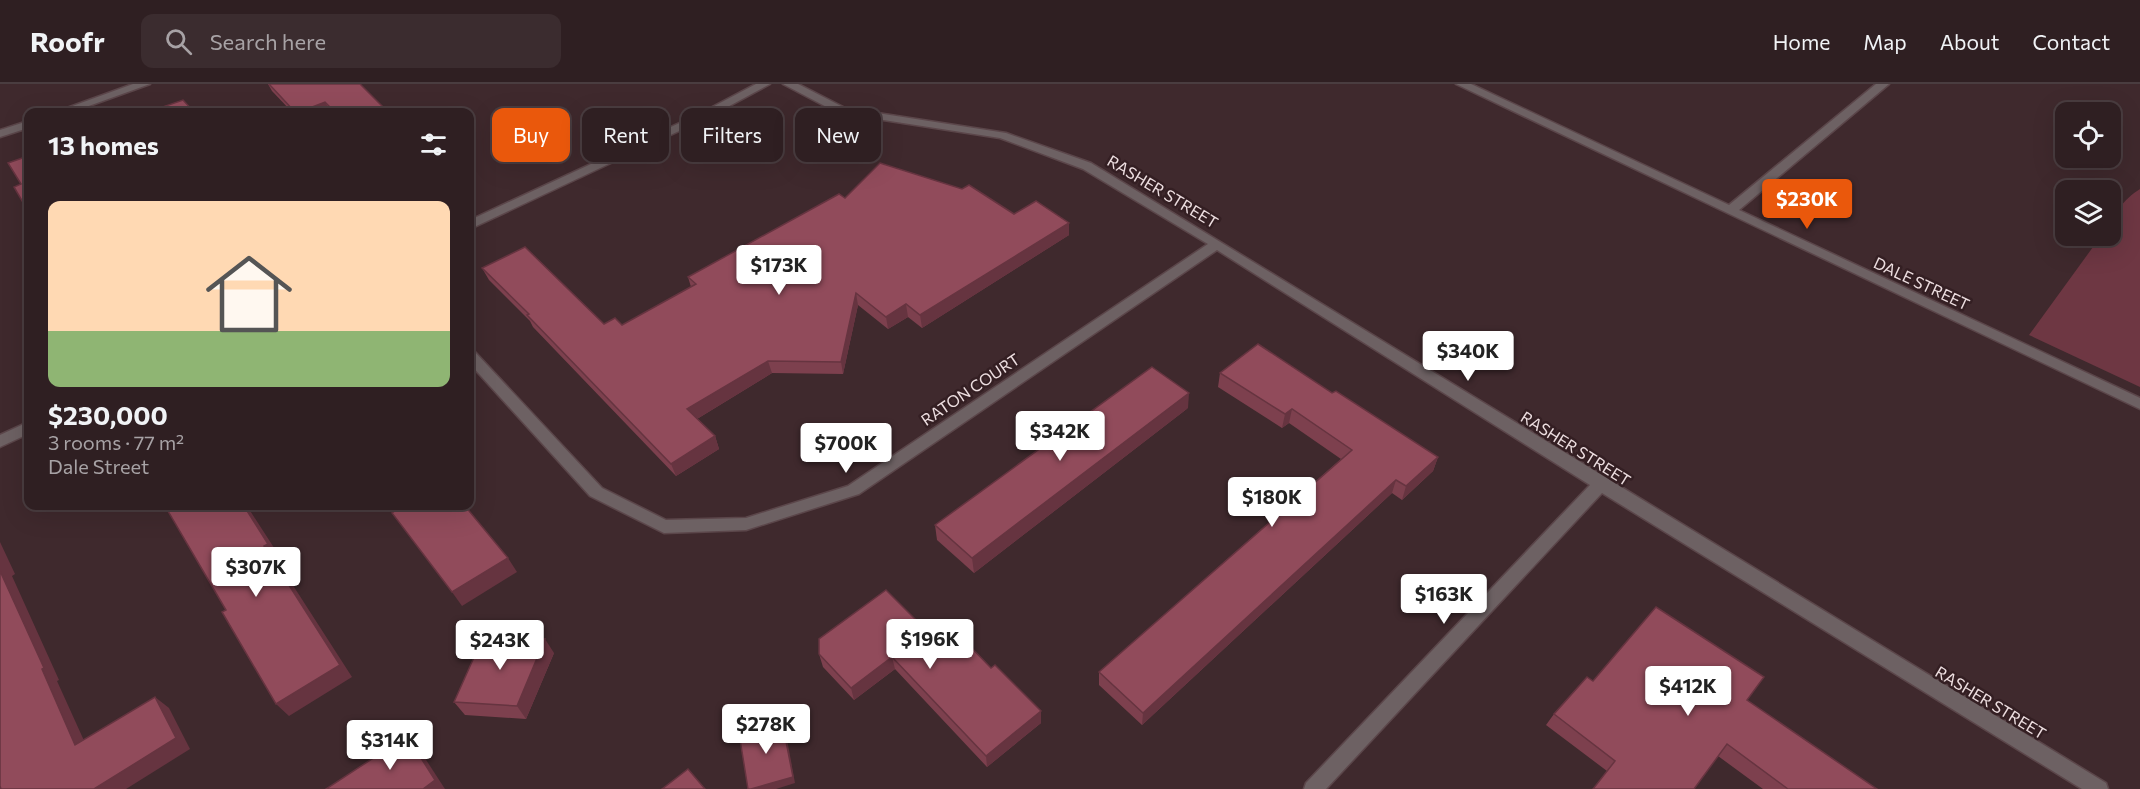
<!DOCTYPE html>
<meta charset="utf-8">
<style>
body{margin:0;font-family:Commissioner,sans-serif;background:#3b2c2f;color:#f1f3f6;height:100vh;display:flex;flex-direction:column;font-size:22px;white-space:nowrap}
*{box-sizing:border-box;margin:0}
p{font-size:20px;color:#a7a2a5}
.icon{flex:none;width:33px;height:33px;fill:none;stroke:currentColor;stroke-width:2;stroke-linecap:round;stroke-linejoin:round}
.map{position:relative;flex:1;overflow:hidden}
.panel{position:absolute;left:24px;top:24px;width:450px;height:402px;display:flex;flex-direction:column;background:#2f1f22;border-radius:12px;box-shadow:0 6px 24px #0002,0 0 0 2px #4a3d40}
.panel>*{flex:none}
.banner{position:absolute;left:492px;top:24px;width:570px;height:54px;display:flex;gap:12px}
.buttons{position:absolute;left:2055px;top:18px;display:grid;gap:12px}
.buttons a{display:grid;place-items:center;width:66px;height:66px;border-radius:12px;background:#2f1f22;box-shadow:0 6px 24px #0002,0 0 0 2px #4a3d40;font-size:30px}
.price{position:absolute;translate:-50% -51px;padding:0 14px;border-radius:6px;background:#fff;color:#222;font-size:20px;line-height:39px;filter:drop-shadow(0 2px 3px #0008)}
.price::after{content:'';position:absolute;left:50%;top:36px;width:18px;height:14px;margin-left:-9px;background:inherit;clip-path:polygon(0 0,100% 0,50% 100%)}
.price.current{background:#ea580c;color:#fff}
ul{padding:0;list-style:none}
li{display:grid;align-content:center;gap:12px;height:318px;padding:0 24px}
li+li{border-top:2px solid #4a3d40}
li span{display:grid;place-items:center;height:186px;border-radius:12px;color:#555}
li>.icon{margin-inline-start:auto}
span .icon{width:108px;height:108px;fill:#fffc;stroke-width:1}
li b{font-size:26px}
h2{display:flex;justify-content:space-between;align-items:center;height:72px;padding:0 24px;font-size:26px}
.tag{padding:0 21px;border-radius:12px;background:#2f1f22;box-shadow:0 6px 24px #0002,0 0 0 2px #4a3d40;font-size:21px;line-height:54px}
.tag.current{background:#ea580c;color:#fff}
header{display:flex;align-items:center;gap:36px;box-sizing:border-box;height:84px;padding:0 30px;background:#2f1f22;border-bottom:2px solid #4a3d40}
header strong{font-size:28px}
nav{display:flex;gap:33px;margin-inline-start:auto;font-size:21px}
.search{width:420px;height:54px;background:#3b2c2f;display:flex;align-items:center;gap:15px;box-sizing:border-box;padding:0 21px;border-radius:12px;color:#a7a2a5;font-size:22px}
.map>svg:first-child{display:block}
.green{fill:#6e3743}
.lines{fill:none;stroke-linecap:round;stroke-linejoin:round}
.minor-casing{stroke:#5b464a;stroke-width:3}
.minor{fill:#6d6163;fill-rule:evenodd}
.wall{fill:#7d404e}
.shaded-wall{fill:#663440}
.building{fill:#914b5b;stroke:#663440;stroke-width:1.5}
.labels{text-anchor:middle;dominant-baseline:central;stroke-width:5;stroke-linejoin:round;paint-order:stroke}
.street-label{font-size:16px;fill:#eddee0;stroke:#341f23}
</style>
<header>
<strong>Roofr</strong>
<div class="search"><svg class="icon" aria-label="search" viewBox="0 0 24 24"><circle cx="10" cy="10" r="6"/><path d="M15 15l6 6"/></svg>Search here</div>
<nav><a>Home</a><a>Map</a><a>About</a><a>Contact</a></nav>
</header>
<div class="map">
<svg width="2140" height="705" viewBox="0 0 2140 705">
<rect width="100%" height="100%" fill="#3f292d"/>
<path class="green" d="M 2140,105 L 2140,303 L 2029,251 L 2101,152 L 2110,152 C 2110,132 2124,115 2140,105 Z"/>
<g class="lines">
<g class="minor-casing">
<g id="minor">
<polygon points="133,0 150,0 72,28 56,28"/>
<polygon points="756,0 770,0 709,33 470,145 470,136 701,29"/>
<polygon points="783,0 798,0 845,24 1006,49 1091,79 2106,699 2108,705 2082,705 1602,409 1326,705 1304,705 1306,699 1590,401 1217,166 859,410 746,446 664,449 590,412 470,280 470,267 475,268 602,404 666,436 746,434 848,402 1208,160 1083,85 1000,54 838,29"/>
<polygon points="1456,0 1471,0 1729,121 1876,0 1889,0 1739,126 2140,314 2140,325"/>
<polygon points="28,37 28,44 0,53 0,46"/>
<polygon points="28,338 28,350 0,363 0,351"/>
</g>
</g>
<use href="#minor" class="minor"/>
</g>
<g class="wall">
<polygon points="268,0 360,0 388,28 292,28 272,7"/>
<polygon points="845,114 1014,130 1069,139 1069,151 922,244 908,233 888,245 858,221 843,290 772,289 697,335 715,352 719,365 676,392 533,243 530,237 489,196 482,184 604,240 622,241 691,203 688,193"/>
<polygon points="1220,289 1332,309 1438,373 1433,387 1402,416 1392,409 1142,641 1099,601 1099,588 1341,375 1289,339 1282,344 1218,303"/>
<polygon points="1188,324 974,489 937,456 935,441"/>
<polygon points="947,567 991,584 1041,627 1041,639 987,683 895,585 854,616 823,583 819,570"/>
<polygon points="554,569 526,635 465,631 454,618"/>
<polygon points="1593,597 1747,616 1877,705 1763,705 1718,672 1607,687 1546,641 1554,630"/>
</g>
<g class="shaded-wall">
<polygon points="325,18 331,28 299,28"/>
<polygon points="1069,139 1069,151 922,244 920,231"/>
<polygon points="856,209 858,221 843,290 841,278"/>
<polygon points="906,220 908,233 888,245 886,233"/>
<polygon points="768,277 772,289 692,338 687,325"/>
<polygon points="1189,309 1188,324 974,489 972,474"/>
<polygon points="1292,325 1289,339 1282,344 1285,330"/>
<polygon points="715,352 719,365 676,392 671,380"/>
<polygon points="1438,373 1433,387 1402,416 1406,402"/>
<polygon points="1396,396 1392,409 1142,641 1143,629"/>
<polygon points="244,422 247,422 280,473 276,475 352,593 289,632 276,620 264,462"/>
<polygon points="0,458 15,490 12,492 59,596 57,597 91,672 75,661 0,487"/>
<polygon points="508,474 517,488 462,522 452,508"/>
<polygon points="545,555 554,569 526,635 517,622"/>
<polygon points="892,573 895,585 854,616 851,604"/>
<polygon points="155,613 169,624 190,665 126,705 94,705"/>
<polygon points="1041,627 1041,639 987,683 986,672"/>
<polygon points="782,637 785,644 795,699 776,705 751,705"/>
<polygon points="407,652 419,665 445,705 423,705"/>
</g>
<g class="building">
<polygon points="269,0 360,0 388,28 335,28 325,18 299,28 295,28"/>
<polygon points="183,16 194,28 148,28"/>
<polygon points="28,72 28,127 14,103 21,100 8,79"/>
<polygon points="880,79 962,105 969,101 1014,130 1036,117 1069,139 920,231 906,220 886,233 856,209 841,278 768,277 687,325 715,352 671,380 527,231 529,230 482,184 525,163 604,240 615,234 622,241 696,200 688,193 839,110 845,114"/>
<polygon points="1258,260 1332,309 1336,307 1438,373 1406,402 1396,396 1143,629 1099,588 1352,366 1292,325 1285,330 1220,289"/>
<polygon points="1152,283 1189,309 972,474 935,441"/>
<polygon points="165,422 244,422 268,460 264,462 340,581 276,620 222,528 226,526"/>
<polygon points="392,422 465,422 508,474 452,508 392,429 396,426"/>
<polygon points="0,487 44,584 42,585 75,661 155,613 176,654 94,705 1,705 0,702"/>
<polygon points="886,506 947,567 963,555 991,584 995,581 1041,627 986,672 892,573 851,604 819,570 819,555"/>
<polygon points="1656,523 1764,593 1747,616 1877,705 1788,705 1727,660 1694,705 1593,705 1615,677 1554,630 1587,593 1593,597"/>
<polygon points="484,551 545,555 517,622 454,618"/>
<polygon points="782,637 793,693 751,705 748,705 739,649"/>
<polygon points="407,652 435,696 423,705 326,705"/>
<polygon points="688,685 705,705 662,705"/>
</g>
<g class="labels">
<g class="street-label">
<text transform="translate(1163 107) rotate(31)">RASHER STREET</text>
<text transform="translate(1922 199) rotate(25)">DALE STREET</text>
<text transform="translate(970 305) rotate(-34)">RATON COURT</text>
<text transform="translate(1576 364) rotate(32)">RASHER STREET</text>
<text transform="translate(1991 618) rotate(31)">RASHER STREET</text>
</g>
</g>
</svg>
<div class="buttons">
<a><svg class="icon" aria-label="locate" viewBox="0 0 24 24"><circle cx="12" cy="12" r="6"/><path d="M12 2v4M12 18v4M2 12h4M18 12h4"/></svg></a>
<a><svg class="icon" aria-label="layers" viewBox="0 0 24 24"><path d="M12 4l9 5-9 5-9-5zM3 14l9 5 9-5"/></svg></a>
</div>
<b class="price current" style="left:1807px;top:146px">$230K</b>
<b class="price" style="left:779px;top:212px">$173K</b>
<b class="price" style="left:1468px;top:298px">$340K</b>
<b class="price" style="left:1060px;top:378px">$342K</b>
<b class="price" style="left:846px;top:390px">$700K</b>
<b class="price" style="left:1272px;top:444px">$180K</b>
<b class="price" style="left:256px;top:514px">$307K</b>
<b class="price" style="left:1444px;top:541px">$163K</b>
<b class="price" style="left:930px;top:586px">$196K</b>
<b class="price" style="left:500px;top:587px">$243K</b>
<b class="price" style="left:1688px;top:633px">$412K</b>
<b class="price" style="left:766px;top:671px">$278K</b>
<b class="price" style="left:390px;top:687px">$314K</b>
<div class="banner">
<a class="tag current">Buy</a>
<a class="tag">Rent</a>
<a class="tag">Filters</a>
<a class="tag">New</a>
</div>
<section class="panel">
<h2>13 homes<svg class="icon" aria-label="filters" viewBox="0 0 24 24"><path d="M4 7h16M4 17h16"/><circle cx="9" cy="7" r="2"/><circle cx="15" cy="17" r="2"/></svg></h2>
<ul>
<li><span style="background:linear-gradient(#ffd9b3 70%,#8fb573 0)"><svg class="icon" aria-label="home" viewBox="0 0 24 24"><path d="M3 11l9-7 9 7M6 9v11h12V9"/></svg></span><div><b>$230,000</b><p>3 rooms · 77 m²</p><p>Dale Street</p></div></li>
</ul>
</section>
</div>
